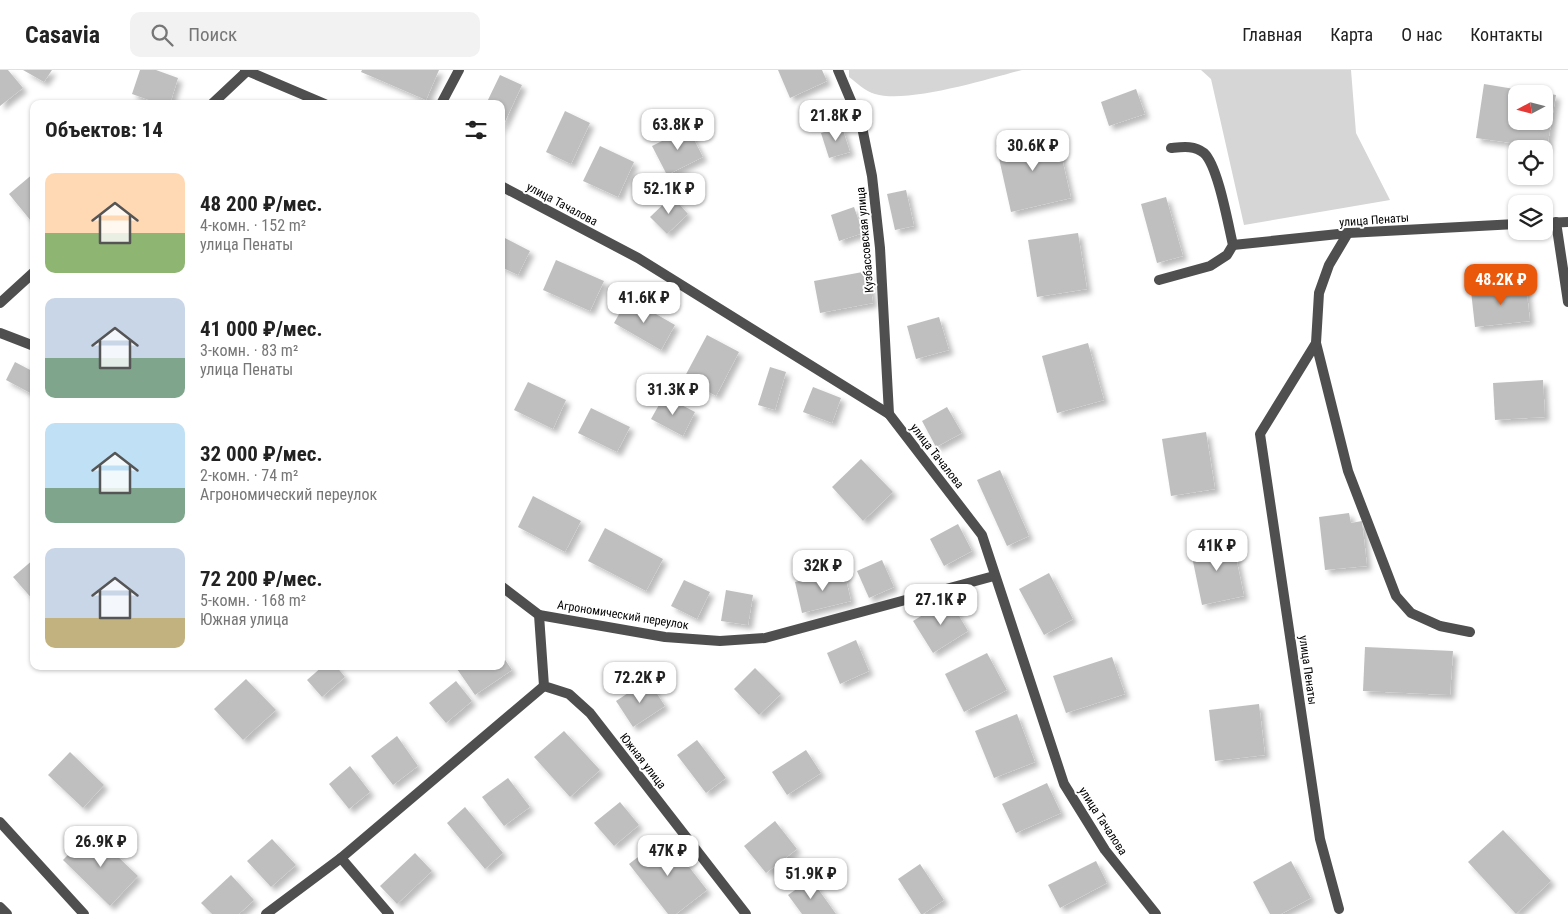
<!DOCTYPE html>
<html lang="ru">
<meta charset="utf-8">
<style>
body{margin:0;font-family:"Roboto Condensed",sans-serif;background:#f2f2f2;color:#222;height:100vh;display:flex;flex-direction:column;font-size:19px;white-space:nowrap}
*{box-sizing:border-box;margin:0}
p{font-size:16px;color:#767676}
.icon{flex:none;width:28px;height:28px;fill:none;stroke:currentColor;stroke-width:2;stroke-linecap:round;stroke-linejoin:round}
.map{position:relative;flex:1;overflow:hidden}
.drawer{position:absolute;left:30px;top:30px;width:475px;height:570px;display:flex;flex-direction:column;background:#fff;border-radius:10px;box-shadow:0 1px 4px #0004}
.drawer>*{flex:none}
.needle{width:32px;rotate:263deg}
.buttons{position:absolute;left:1508px;top:15px;display:grid;gap:10px}
.buttons a{display:grid;place-items:center;width:45px;height:45px;border-radius:10px;background:#fff;box-shadow:0 1px 4px #0004;font-size:25px}
.price{position:absolute;translate:-50% -42px;padding:0 11px;border-radius:10px;background:#fff;color:#222;font-size:16px;line-height:32px;filter:drop-shadow(0 1px 2px #0008)}
.price::after{content:'';position:absolute;left:50%;top:30px;width:15px;height:11px;margin-left:-8px;background:inherit;clip-path:polygon(0 0,100% 0,50% 100%)}
.price.on{background:#ea580c;color:#fff}
ul{padding:0;list-style:none}
li{display:flex;align-items:center;gap:15px;height:125px;padding:0 15px}
li span{display:grid;place-items:center;flex:none;width:140px;height:100px;border-radius:10px;color:#555}
li>.icon{margin-inline-start:auto}
span .icon{width:60px;height:60px;fill:#fffc;stroke-width:1}
li b{font-size:21px}
h2{display:flex;justify-content:space-between;align-items:center;height:60px;padding:0 15px;font-size:21px}
header{display:flex;align-items:center;gap:30px;box-sizing:border-box;height:70px;padding:0 25px;background:#fff;border-bottom:1px solid #e0e0e0}
header strong{font-size:24px}
nav{display:flex;gap:28px;margin-inline-start:auto;font-size:18px}
.search{width:350px;height:45px;background:#f2f2f2;display:flex;align-items:center;gap:12px;box-sizing:border-box;padding:0 18px;border-radius:10px;color:#767676;font-size:19px}
.map>svg:first-child{display:block}
.green{fill:#d6d6d6}
.building{fill:#bfbfbf;filter:url(#shadow)}
.lines{fill:none;stroke-linecap:round;stroke-linejoin:round}
.lane{stroke:#4f4f4f;stroke-width:10}
.street{stroke:#4f4f4f;stroke-width:10}
.labels{text-anchor:middle;dominant-baseline:central;stroke-width:4;stroke-linejoin:round;paint-order:stroke}
.street-label{font-size:12px;fill:#000;stroke:#fff}
</style>
<header>
<strong>Casavia</strong>
<div class="search"><svg class="icon" aria-label="search" viewBox="0 0 24 24"><circle cx="10" cy="10" r="6"/><path d="M15 15l6 6"/></svg>Поиск</div>
<nav><a>Главная</a><a>Карта</a><a>О нас</a><a>Контакты</a></nav>
</header>
<div class="map">
<svg width="1568" height="844" viewBox="0 0 1568 844">
<defs>
<filter id="shadow"><feDropShadow dx="4.5" dy="4.5" stdDeviation="2.5" flood-color="#0004"/></filter>
</defs>
<rect width="100%" height="100%" fill="#fff"/>
<g class="green">
<path d="M 849,0 L 1022,0 C 988,9 907,34 875,24 C 865,21 857,13 849,7 Z"/>
<polygon points="1201,0 1351,0 1356,63 1390,130 1244,155 1211,9"/>
</g>
<g class="building">
<polygon points="0,0 8,0 23,18 0,36"/>
<polygon points="23,0 52,0 44,12"/>
<polygon points="140,0 156,0 178,8 170,34 160,34 132,24"/>
<polygon points="362,0 439,0 426,30 361,2"/>
<polygon points="778,0 822,0 827,11 790,28"/>
<polygon points="500,5 522,15 501,60 501,34 486,34"/>
<polygon points="1484,14 1539,23 1516,24 1516,51 1544,51 1544,23 1556,25 1547,78 1476,68"/>
<polygon points="1136,19 1145,44 1109,56 1101,32"/>
<polygon points="565,41 590,53 571,94 546,82"/>
<polygon points="842,57 850,82 829,88 821,63"/>
<polygon points="688,58 703,87 667,105 652,76"/>
<polygon points="1056,62 1071,128 1011,142 996,75"/>
<polygon points="600,76 634,92 618,127 583,111"/>
<polygon points="34,103 34,149 31,151 9,124"/>
<polygon points="906,120 914,156 895,160 887,124"/>
<polygon points="672,126 688,144 667,164 650,147"/>
<polygon points="1166,127 1183,186 1157,193 1141,134"/>
<polygon points="854,137 863,163 839,171 831,145"/>
<polygon points="1078,163 1087,219 1037,227 1028,170"/>
<polygon points="501,166 530,181 518,205 501,197"/>
<polygon points="556,190 604,211 590,241 543,220"/>
<polygon points="868,201 873,233 820,243 814,211"/>
<polygon points="1526,215 1530,251 1475,257 1471,221"/>
<polygon points="628,228 675,255 661,280 614,253"/>
<polygon points="939,247 949,280 916,289 907,256"/>
<polygon points="707,265 739,282 716,326 684,308"/>
<polygon points="1088,273 1104,330 1057,343 1042,286"/>
<polygon points="15,292 34,302 34,325 6,310"/>
<polygon points="770,297 786,302 775,340 758,335"/>
<polygon points="1543,310 1545,347 1495,350 1493,313"/>
<polygon points="528,312 566,330 553,359 514,340"/>
<polygon points="813,317 841,328 832,353 803,342"/>
<polygon points="664,326 695,342 683,366 651,349"/>
<polygon points="947,337 962,363 936,377 922,351"/>
<polygon points="591,338 630,357 617,382 578,363"/>
<polygon points="1206,362 1215,419 1171,426 1162,369"/>
<polygon points="861,389 893,422 863,451 832,417"/>
<polygon points="1000,400 1029,466 1007,476 977,410"/>
<polygon points="533,426 581,451 565,482 518,457"/>
<polygon points="1349,443 1351,453 1362,451 1367,496 1325,500 1319,447"/>
<polygon points="958,454 972,481 944,496 930,469"/>
<polygon points="605,458 663,489 646,521 588,491"/>
<polygon points="1232,468 1244,526 1202,535 1190,477"/>
<polygon points="34,489 34,531 13,507"/>
<polygon points="882,490 894,517 869,528 857,501"/>
<polygon points="844,501 851,531 802,543 795,512"/>
<polygon points="1049,503 1073,549 1044,565 1019,519"/>
<polygon points="684,510 710,522 697,549 671,536"/>
<polygon points="726,520 753,525 748,555 721,551"/>
<polygon points="949,529 968,561 933,583 913,551"/>
<polygon points="856,570 869,601 840,614 827,583"/>
<polygon points="1365,577 1453,581 1450,625 1363,621"/>
<polygon points="987,583 1007,620 964,642 945,604"/>
<polygon points="501,584 512,600 475,625 455,596 501,596"/>
<polygon points="1112,587 1125,624 1066,643 1053,606"/>
<polygon points="323,596 336,596 345,607 322,627 307,610"/>
<polygon points="755,598 781,624 759,645 734,619"/>
<polygon points="246,609 276,640 243,670 214,639"/>
<polygon points="648,610 665,636 633,657 616,631"/>
<polygon points="456,611 472,631 446,653 429,633"/>
<polygon points="1259,634 1265,685 1215,691 1209,640"/>
<polygon points="1017,644 1035,692 994,708 975,661"/>
<polygon points="564,661 600,700 570,727 534,687"/>
<polygon points="397,666 418,696 393,715 371,686"/>
<polygon points="697,670 726,708 706,723 677,685"/>
<polygon points="806,680 821,703 787,725 772,702"/>
<polygon points="70,682 104,715 83,738 48,705"/>
<polygon points="350,696 370,722 349,739 329,714"/>
<polygon points="508,708 530,737 504,756 482,727"/>
<polygon points="1047,713 1061,743 1016,763 1002,734"/>
<polygon points="620,732 639,755 614,776 594,753"/>
<polygon points="465,737 503,783 485,799 447,753"/>
<polygon points="775,751 797,779 766,803 744,776"/>
<polygon points="1503,760 1551,811 1516,844 1468,792"/>
<polygon points="91,761 138,806 110,836 63,790"/>
<polygon points="665,766 707,820 676,844 668,844 629,794"/>
<polygon points="272,769 296,795 271,817 247,791"/>
<polygon points="415,783 432,801 397,834 380,816"/>
<polygon points="1096,791 1107,813 1060,838 1048,815"/>
<polygon points="1291,791 1311,828 1281,844 1270,844 1253,812"/>
<polygon points="920,794 944,830 923,844 921,844 898,809"/>
<polygon points="231,805 254,830 239,844 212,844 201,833"/>
<polygon points="811,809 836,844 802,844 788,825"/>
</g>
<g class="lines">
<g class="lane">
<polyline points="1556,152 1568,232"/>
<path d="M 1159,210 L 1210,196 L 1227,185 L 1233,175 C 1228,154 1218,96 1204,83 C 1194,75 1182,77 1171,78"/>
<polyline points="1316,273 1348,401 1396,526 1411,543 1440,556 1470,562"/>
<polyline points="0,752 84,844"/>
<polyline points="341,788 389,844"/>
</g>
<g class="street">
<polyline points="245,0 325,34"/>
<polyline points="838,0 862,57 872,106 880,178 889,344"/>
<polyline points="212,34 247,1"/>
<polyline points="441,34 459,0"/>
<polyline points="501,116 638,188 889,344 982,465 1064,714 1105,780 1156,844"/>
<polyline points="1544,153 1568,152"/>
<polyline points="1233,175 1348,163 1516,154"/>
<polyline points="0,233 34,202"/>
<polyline points="0,263 34,276"/>
<polyline points="501,516 539,545 544,616 569,624 590,643 746,844"/>
<polyline points="539,545 665,567 720,571 765,568 994,506"/>
<polyline points="0,837 7,844"/>
<polyline points="1339,839 1320,769 1260,364 1316,273 1319,223 1329,195 1348,163"/>
<polyline points="266,844 341,788 544,616"/>
</g>
</g>
<g class="labels">
<g class="street-label">
<text transform="translate(562 134) rotate(28)">улица Тачалова</text>
<text transform="translate(1374 150) rotate(-4)">улица Пенаты</text>
<text transform="translate(865 170) rotate(-95)">Кузбассовская улица</text>
<text transform="translate(937 386) rotate(52)">улица Тачалова</text>
<text transform="translate(623 545) rotate(9)">Агрономический переулок</text>
<text transform="translate(1308 600) rotate(82)">улица Пенаты</text>
<text transform="translate(643 691) rotate(52)">Южная улица</text>
<text transform="translate(1103 751) rotate(57)">улица Тачалова</text>
</g>
</g>
</svg>
<div class="buttons">
<a><svg class="needle" viewBox="-14 -14 28 28"><path d="M0-13l5 13h-10z" fill="#e53935"/><path d="M0 13l5-13h-10z" fill="#767676"/></svg></a>
<a><svg class="icon" aria-label="locate" viewBox="0 0 24 24"><circle cx="12" cy="12" r="6"/><path d="M12 2v4M12 18v4M2 12h4M18 12h4"/></svg></a>
<a><svg class="icon" aria-label="layers" viewBox="0 0 24 24"><path d="M12 4l9 5-9 5-9-5zM3 14l9 5 9-5"/></svg></a>
</div>
<b class="price" style="left:836px;top:72px">21.8K ₽</b>
<b class="price" style="left:678px;top:81px">63.8K ₽</b>
<b class="price" style="left:1033px;top:102px">30.6K ₽</b>
<b class="price" style="left:669px;top:145px">52.1K ₽</b>
<b class="price on" style="left:1501px;top:236px">48.2K ₽</b>
<b class="price" style="left:644px;top:254px">41.6K ₽</b>
<b class="price" style="left:673px;top:346px">31.3K ₽</b>
<b class="price" style="left:1217px;top:502px">41K ₽</b>
<b class="price" style="left:823px;top:522px">32K ₽</b>
<b class="price" style="left:941px;top:556px">27.1K ₽</b>
<b class="price" style="left:640px;top:634px">72.2K ₽</b>
<b class="price" style="left:101px;top:798px">26.9K ₽</b>
<b class="price" style="left:668px;top:807px">47K ₽</b>
<b class="price" style="left:811px;top:830px">51.9K ₽</b>
<section class="drawer">
<h2>Объектов: 14<svg class="icon" aria-label="filters" viewBox="0 0 24 24"><path d="M4 7h16M4 17h16"/><circle cx="9" cy="7" r="2"/><circle cx="15" cy="17" r="2"/></svg></h2>
<ul>
<li><span style="background:linear-gradient(#ffd9b3 60%,#8fb573 0)"><svg class="icon" aria-label="home" viewBox="0 0 24 24"><path d="M3 11l9-7 9 7M6 9v11h12V9"/></svg></span><div><b>48 200 ₽/мес.</b><p>4-комн. · 152 m²</p><p>улица Пенаты</p></div></li>
<li><span style="background:linear-gradient(#c9d6e8 60%,#7fa58c 0)"><svg class="icon" aria-label="home" viewBox="0 0 24 24"><path d="M3 11l9-7 9 7M6 9v11h12V9"/></svg></span><div><b>41 000 ₽/мес.</b><p>3-комн. · 83 m²</p><p>улица Пенаты</p></div></li>
<li><span style="background:linear-gradient(#bfe0f5 65%,#7fa58c 0)"><svg class="icon" aria-label="home" viewBox="0 0 24 24"><path d="M3 11l9-7 9 7M6 9v11h12V9"/></svg></span><div><b>32 000 ₽/мес.</b><p>2-комн. · 74 m²</p><p>Агрономический переулок</p></div></li>
<li><span style="background:linear-gradient(#c9d6e8 70%,#c2b280 0)"><svg class="icon" aria-label="home" viewBox="0 0 24 24"><path d="M3 11l9-7 9 7M6 9v11h12V9"/></svg></span><div><b>72 200 ₽/мес.</b><p>5-комн. · 168 m²</p><p>Южная улица</p></div></li>
</ul>
</section>
</div>
